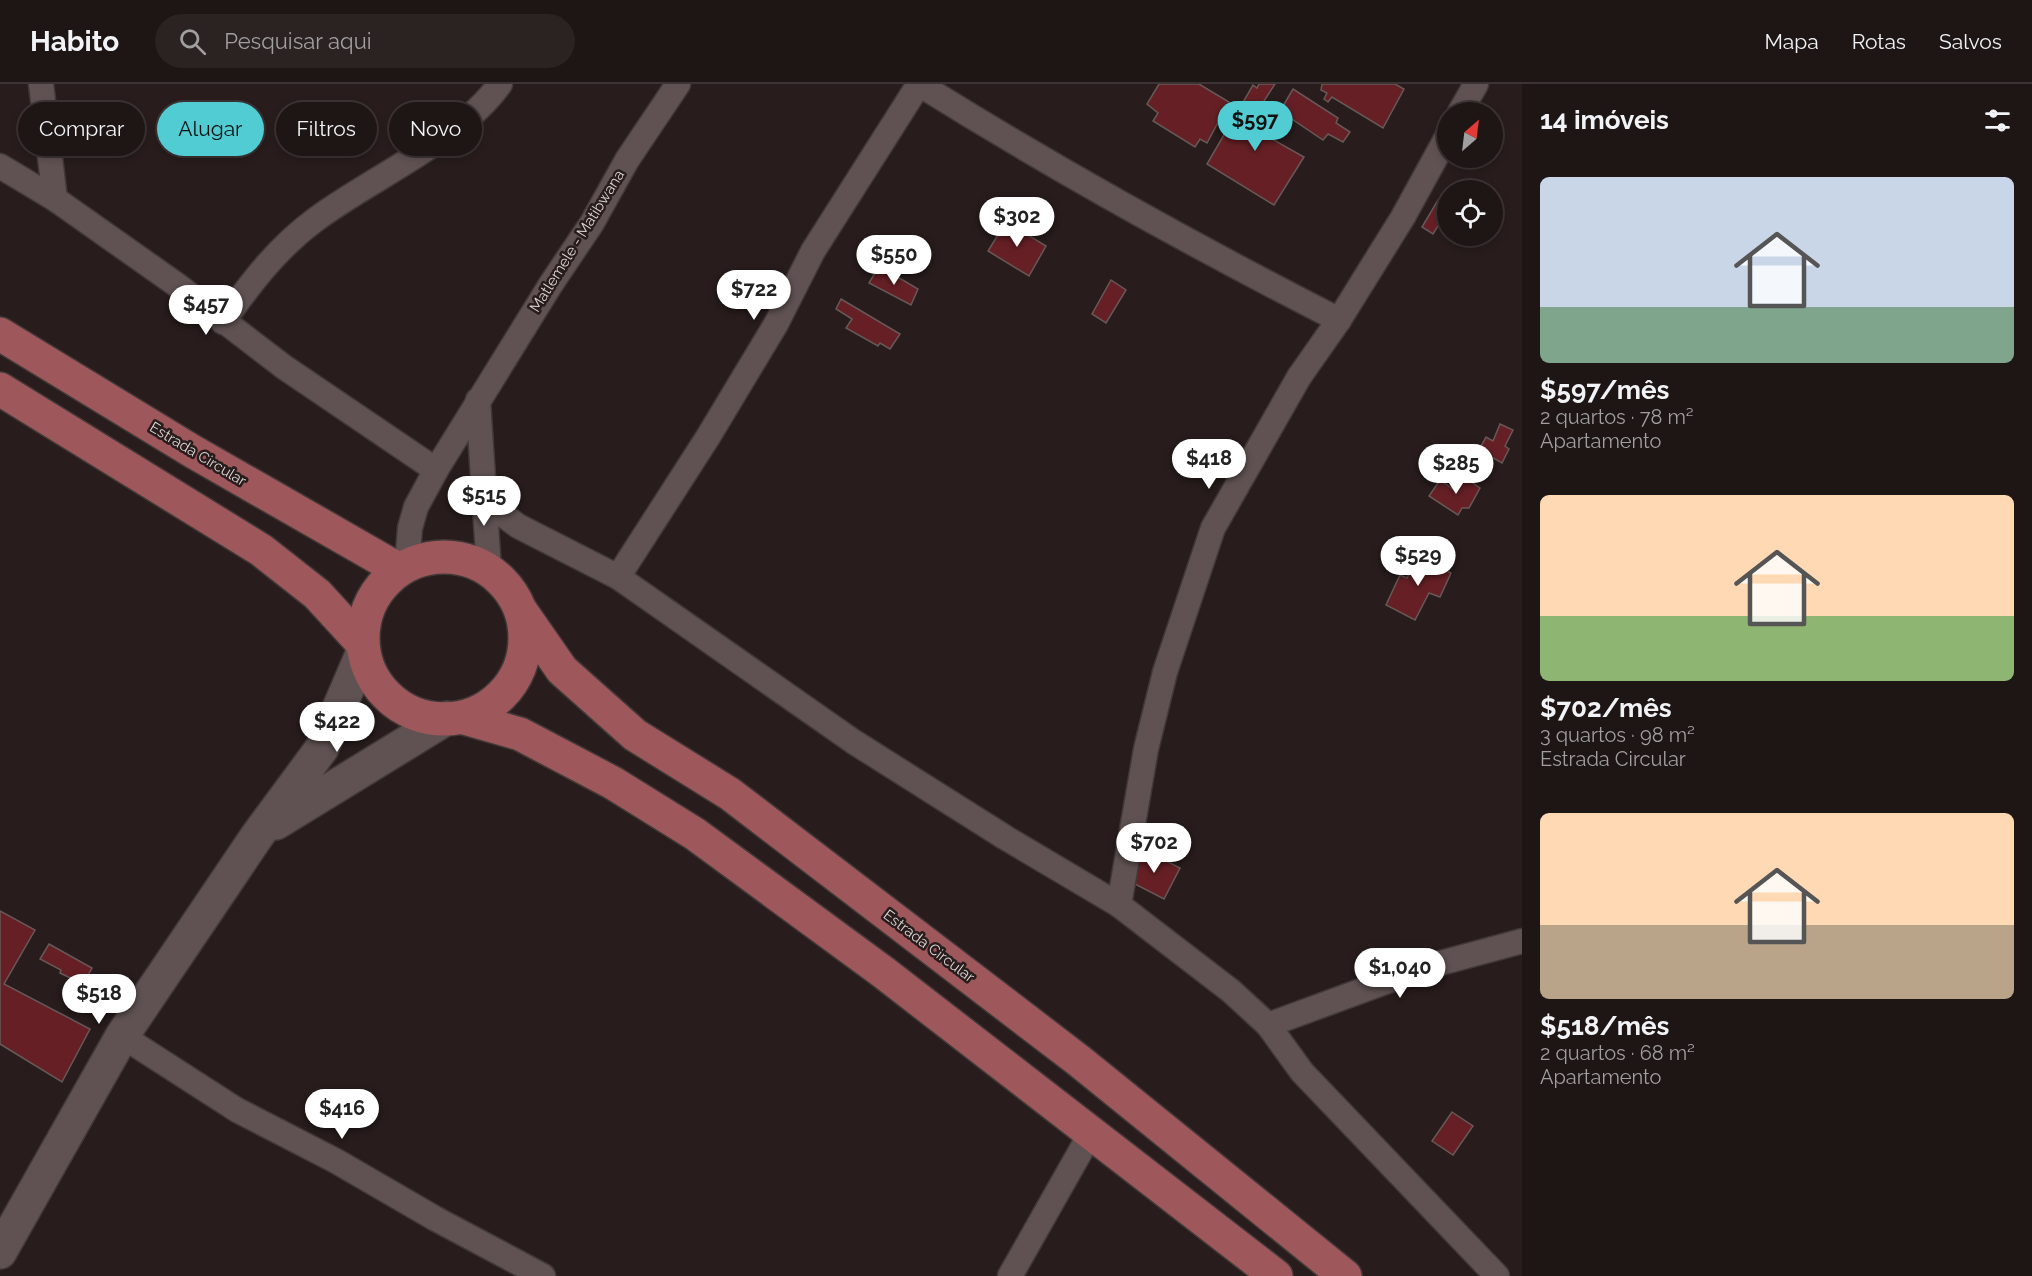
<!DOCTYPE html>
<html lang="pt">
<meta charset="utf-8">
<style>
body{margin:0;font-family:Raleway,sans-serif;background:#2b2222;color:#f1f3f6;height:100vh;display:flex;flex-direction:column;font-size:22px;white-space:nowrap}
*{box-sizing:border-box;margin:0}
p{font-size:20px;color:#a19fa0}
.icon{flex:none;width:33px;height:33px;fill:none;stroke:currentColor;stroke-width:2;stroke-linecap:round;stroke-linejoin:round}
.map{position:relative;flex:1;overflow:hidden}
.drawer{display:flex;flex-direction:column;background:#1e1515;width:510px}
.drawer>*{flex:none}
.hud{position:absolute;left:18px;top:18px;width:570px;height:54px;display:flex;gap:12px}
.needle{width:39px;rotate:28deg}
.buttons{position:absolute;left:1437px;top:18px;display:grid;gap:12px}
.buttons a{display:grid;place-items:center;width:66px;height:66px;border-radius:50%;background:#1e1515;box-shadow:0 3px 9px #0003,0 0 0 2px #3c3434;font-size:30px}
.price{position:absolute;translate:-50% -51px;padding:0 14px;border-radius:21px;background:#fff;color:#222;font-size:20px;line-height:39px;filter:drop-shadow(0 2px 3px #0008)}
.price::after{content:'';position:absolute;left:50%;top:36px;width:18px;height:14px;margin-left:-9px;background:inherit;clip-path:polygon(0 0,100% 0,50% 100%)}
.price.on{background:#51ccd2;color:#111}
ul{padding:0;list-style:none}
li{display:grid;align-content:center;gap:12px;height:318px;padding:0 18px}
li span{display:grid;place-items:center;height:186px;border-radius:9px;color:#555}
li>.icon{margin-inline-start:auto}
span .icon{width:108px;height:108px;fill:#fffc;stroke-width:1}
li b{font-size:26px}
h2{display:flex;justify-content:space-between;align-items:center;height:72px;padding:0 18px;font-size:26px}
.tag{padding:0 21px;border-radius:27px;background:#1e1515;box-shadow:0 3px 9px #0003,0 0 0 2px #3c3434;font-size:21px;line-height:54px}
.tag.on{background:#51ccd2;color:#111}
header{display:flex;align-items:center;gap:36px;box-sizing:border-box;height:84px;padding:0 30px;background:#1e1515;border-bottom:2px solid #3c3434}
header strong{font-size:28px}
nav{display:flex;gap:33px;margin-inline-start:auto;font-size:21px}
.search{width:420px;height:54px;background:#2b2222;display:flex;align-items:center;gap:15px;box-sizing:border-box;padding:0 21px;border-radius:33px;color:#a19fa0;font-size:22px}
main{display:flex;flex:1;min-height:0}
.map>svg:first-child{display:block}
.building{fill:#662025;stroke:#665958;stroke-width:1.5}
.lines{fill:none;stroke-linecap:round;stroke-linejoin:round}
.street-casing{stroke:#413838;stroke-width:27}
.secondary-casing{stroke:#413838;stroke-width:36}
.primary-casing{stroke:#413838;stroke-width:36}
.street{stroke:#605252;stroke-width:24}
.secondary{stroke:#605252;stroke-width:33}
.primary{stroke:#9e575a;stroke-width:33}
.labels{text-anchor:middle;dominant-baseline:central;stroke-width:5;stroke-linejoin:round;paint-order:stroke}
.street-label{font-size:15px;fill:#dcd4d4;stroke:#281c1c}
</style>
<header>
<strong>Habito</strong>
<div class="search"><svg class="icon" aria-label="search" viewBox="0 0 24 24"><circle cx="10" cy="10" r="6"/><path d="M15 15l6 6"/></svg>Pesquisar aqui</div>
<nav><a>Mapa</a><a>Rotas</a><a>Salvos</a></nav>
</header>
<main>
<div class="map">
<svg width="1522" height="1192" viewBox="0 0 1522 1192">
<rect width="100%" height="100%" fill="#281c1c"/>
<g class="building">
<polygon points="1159,0 1199,0 1229,18 1207,59 1200,55 1195,63 1153,37 1158,29 1147,20"/>
<polygon points="1259,0 1275,0 1253,34 1266,42 1263,50 1304,73 1274,121 1207,80 1253,1 1257,4"/>
<polygon points="1322,0 1395,0 1404,5 1383,44 1332,13 1328,18 1324,15 1327,9 1321,6"/>
<polygon points="1293,5 1338,34 1336,39 1350,48 1343,58 1328,50 1323,56 1280,27"/>
<polygon points="1438,116 1448,122 1448,126 1433,150 1422,143"/>
<polygon points="1000,134 1046,162 1029,192 988,167 1001,146 995,142"/>
<polygon points="879,182 918,205 911,221 869,199"/>
<polygon points="1111,196 1126,206 1106,239 1092,230"/>
<polygon points="841,215 900,250 890,265 880,259 878,262 846,244 852,235 836,225"/>
<polygon points="1500,340 1513,346 1505,362 1509,365 1502,379 1479,366 1486,353 1493,357"/>
<polygon points="1462,392 1480,404 1469,424 1462,424 1458,431 1429,412 1440,396 1454,406"/>
<polygon points="1419,470 1451,489 1440,513 1429,509 1415,536 1386,521 1400,491 1407,494"/>
<polygon points="1143,765 1180,784 1164,815 1127,796"/>
<polygon points="0,827 35,846 4,900 90,945 62,998 0,960"/>
<polygon points="49,860 92,884 83,900 60,889 61,886 40,875"/>
<polygon points="1452,1028 1473,1042 1453,1071 1432,1057"/>
</g>
<g class="lines">
<g class="street-casing">
<g id="street">
<polyline points="41,0 55,115"/>
<path d="M 919,0 C 1055,85 1196,163 1339,236"/>
<polyline points="1460,28 1476,0"/>
<polyline points="0,82 55,115 177,201 284,283 436,386"/>
<path d="M 223,238 C 250,200 277,164 315,136 C 371,94 459,57 500,0"/>
<polyline points="478,316 489,486"/>
<polyline points="484,409 495,425 518,442 618,493 854,658 1006,754 1119,821 1231,907 1268,941 1302,988 1497,1192"/>
<polyline points="407,481 410,444 416,423 436,386 551,200 592,139 627,76 678,0"/>
<polyline points="618,493 708,353 776,240 813,167 919,0"/>
<polyline points="1119,821 1146,665 1165,588 1213,444 1299,293 1339,236 1403,133 1448,51"/>
<polyline points="1268,941 1426,883 1522,857"/>
<polyline points="122,952 237,1026 336,1077 436,1135 543,1192"/>
<polyline points="1010,1192 1092,1047"/>
</g>
</g>
<g class="secondary-casing">
<g id="secondary">
<polyline points="276,739 447,634"/>
<polyline points="0,1168 122,952 257,752 322,664 363,568"/>
</g>
</g>
<g class="primary-casing">
<g id="primary">
<polyline points="0,250 192,367 398,485"/>
<polyline points="0,305 261,466 317,510 362,559"/>
<circle cx="444" cy="554" r="81"/>
<polyline points="521,527 562,586 635,651 730,710 1078,976 1345,1192"/>
<polyline points="464,634 520,650 613,699 695,750 883,888 1276,1192"/>
</g>
</g>
<use href="#street" class="street"/>
<use href="#secondary" class="secondary"/>
<use href="#primary" class="primary"/>
</g>
<g class="labels">
<g class="street-label">
<text transform="translate(577 157) rotate(-58)">Matlemele - Matibwana</text>
<text transform="translate(198 370) rotate(31)">Estrada Circular</text>
<text transform="translate(929 862) rotate(37)">Estrada Circular</text>
</g>
</g>
</svg>
<div class="buttons">
<a><svg class="needle" viewBox="-14 -14 28 28"><path d="M0-13l5 13h-10z" fill="#e53935"/><path d="M0 13l5-13h-10z" fill="#a19fa0"/></svg></a>
<a><svg class="icon" aria-label="locate" viewBox="0 0 24 24"><circle cx="12" cy="12" r="6"/><path d="M12 2v4M12 18v4M2 12h4M18 12h4"/></svg></a>
</div>
<b class="price on" style="left:1255px;top:68px">$597</b>
<b class="price" style="left:1017px;top:164px">$302</b>
<b class="price" style="left:894px;top:202px">$550</b>
<b class="price" style="left:754px;top:237px">$722</b>
<b class="price" style="left:206px;top:252px">$457</b>
<b class="price" style="left:1209px;top:406px">$418</b>
<b class="price" style="left:1456px;top:411px">$285</b>
<b class="price" style="left:484px;top:443px">$515</b>
<b class="price" style="left:1418px;top:503px">$529</b>
<b class="price" style="left:337px;top:669px">$422</b>
<b class="price" style="left:1154px;top:790px">$702</b>
<b class="price" style="left:1400px;top:915px">$1,040</b>
<b class="price" style="left:99px;top:941px">$518</b>
<b class="price" style="left:342px;top:1056px">$416</b>
<div class="hud">
<a class="tag">Comprar</a>
<a class="tag on">Alugar</a>
<a class="tag">Filtros</a>
<a class="tag">Novo</a>
</div>
</div>
<section class="drawer">
<h2>14 imóveis<svg class="icon" aria-label="filters" viewBox="0 0 24 24"><path d="M4 7h16M4 17h16"/><circle cx="9" cy="7" r="2"/><circle cx="15" cy="17" r="2"/></svg></h2>
<ul>
<li><span style="background:linear-gradient(#c9d6e8 70%,#7fa58c 0)"><svg class="icon" aria-label="home" viewBox="0 0 24 24"><path d="M3 11l9-7 9 7M6 9v11h12V9"/></svg></span><div><b>$597/mês</b><p>2 quartos · 78 m²</p><p>Apartamento</p></div></li>
<li><span style="background:linear-gradient(#ffd9b3 65%,#8fb573 0)"><svg class="icon" aria-label="home" viewBox="0 0 24 24"><path d="M3 11l9-7 9 7M6 9v11h12V9"/></svg></span><div><b>$702/mês</b><p>3 quartos · 98 m²</p><p>Estrada Circular</p></div></li>
<li><span style="background:linear-gradient(#ffd9b3 60%,#b9a48a 0)"><svg class="icon" aria-label="home" viewBox="0 0 24 24"><path d="M3 11l9-7 9 7M6 9v11h12V9"/></svg></span><div><b>$518/mês</b><p>2 quartos · 68 m²</p><p>Apartamento</p></div></li>
</ul>
</section>
</main>
